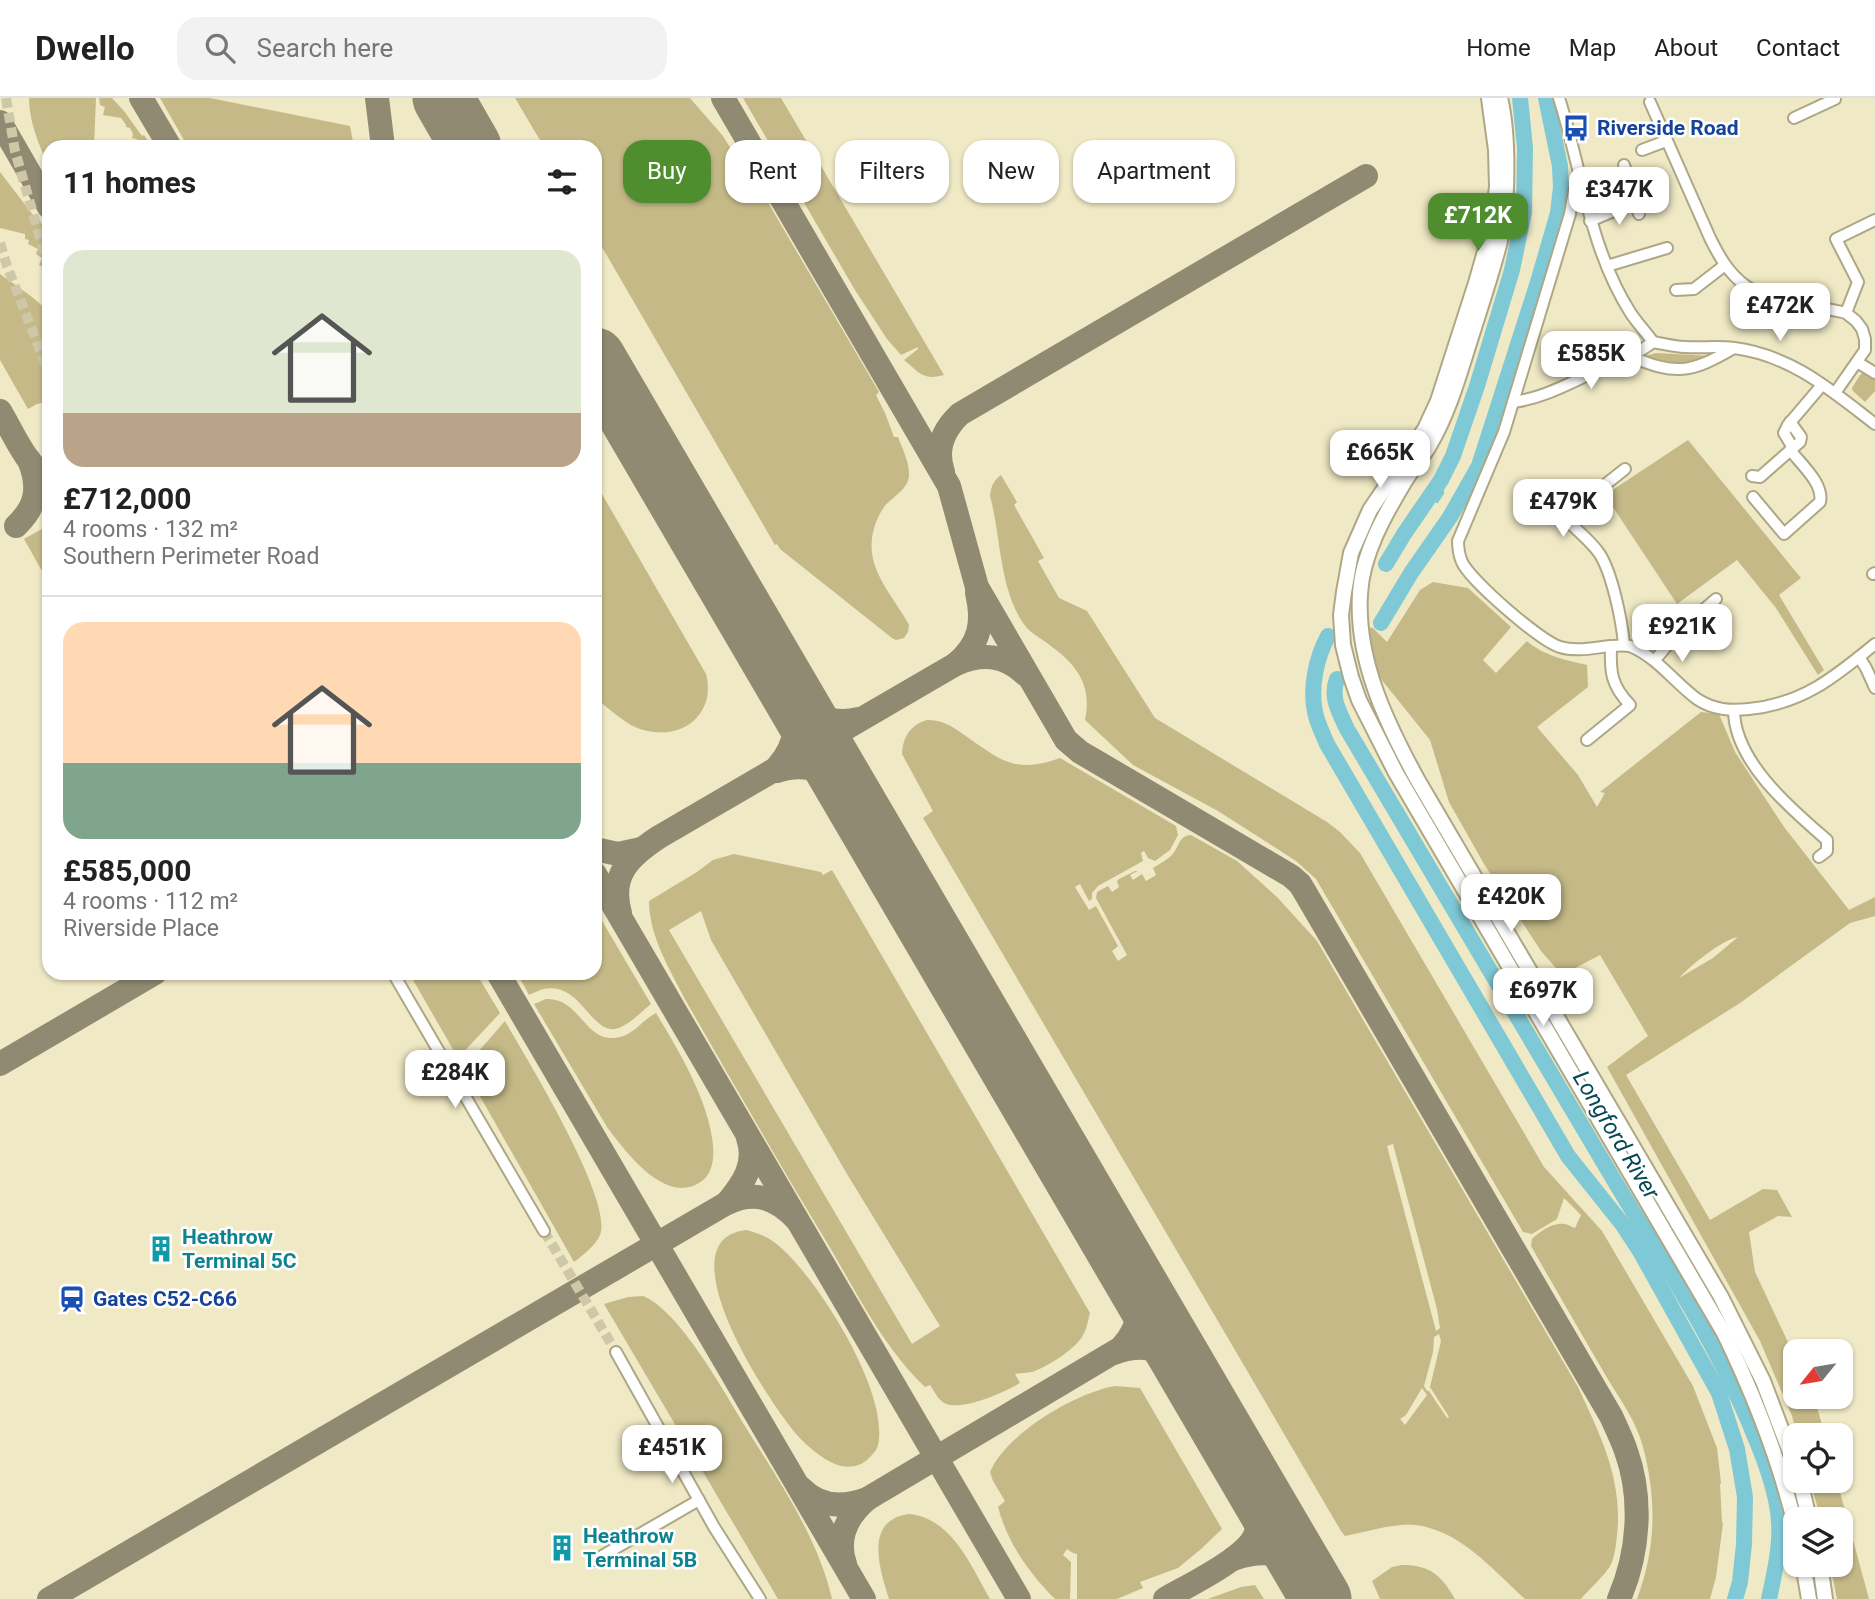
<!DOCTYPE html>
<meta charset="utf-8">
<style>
body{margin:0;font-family:Roboto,sans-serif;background:#f2f2f2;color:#222;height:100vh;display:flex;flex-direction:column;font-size:26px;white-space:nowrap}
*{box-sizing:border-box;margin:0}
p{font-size:23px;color:#767676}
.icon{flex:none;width:38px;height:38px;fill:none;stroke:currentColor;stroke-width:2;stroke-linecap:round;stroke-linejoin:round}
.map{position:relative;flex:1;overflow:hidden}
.side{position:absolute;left:42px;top:42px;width:560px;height:840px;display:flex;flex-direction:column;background:#fff;border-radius:21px;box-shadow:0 2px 5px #0004}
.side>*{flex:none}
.hud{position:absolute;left:623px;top:42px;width:665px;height:63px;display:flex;gap:14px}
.needle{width:46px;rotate:240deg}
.tools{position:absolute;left:1783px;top:1241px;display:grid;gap:14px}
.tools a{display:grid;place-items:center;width:70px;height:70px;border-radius:14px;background:#fff;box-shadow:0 2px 5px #0004;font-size:35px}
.price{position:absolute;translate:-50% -60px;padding:0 16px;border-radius:14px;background:#fff;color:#222;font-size:23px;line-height:46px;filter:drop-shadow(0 2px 4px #0008)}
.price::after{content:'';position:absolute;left:50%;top:42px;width:21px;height:16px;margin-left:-10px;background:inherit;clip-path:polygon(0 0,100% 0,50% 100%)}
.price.active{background:#4f8e2f;color:#fff}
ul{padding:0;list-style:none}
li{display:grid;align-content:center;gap:14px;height:371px;padding:0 21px}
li+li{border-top:2px solid #e0e0e0}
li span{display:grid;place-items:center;height:217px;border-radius:21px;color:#555}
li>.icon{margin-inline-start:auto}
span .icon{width:126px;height:126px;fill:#fffc;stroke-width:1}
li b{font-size:30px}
h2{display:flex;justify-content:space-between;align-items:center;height:84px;padding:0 21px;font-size:30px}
.chip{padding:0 24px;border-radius:21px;background:#fff;box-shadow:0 2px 5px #0004;font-size:24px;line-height:63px}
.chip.active{background:#4f8e2f;color:#fff}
header{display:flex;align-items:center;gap:42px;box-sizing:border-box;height:98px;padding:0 35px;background:#fff;border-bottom:2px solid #e0e0e0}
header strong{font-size:33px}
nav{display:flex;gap:38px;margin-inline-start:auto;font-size:24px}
.search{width:490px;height:63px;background:#f2f2f2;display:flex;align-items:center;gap:18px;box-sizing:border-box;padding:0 24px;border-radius:21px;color:#767676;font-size:26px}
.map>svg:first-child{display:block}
.green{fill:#c4b987;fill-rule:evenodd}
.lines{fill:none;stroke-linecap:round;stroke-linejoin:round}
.stream{stroke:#7fc8d5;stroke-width:2.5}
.river{stroke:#7fc8d5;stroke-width:16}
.taxiway{stroke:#8f8a71;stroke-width:24}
.runway{stroke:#8f8a71;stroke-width:61}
.minor-tunnel{stroke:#cec8a8;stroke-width:10;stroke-dasharray:10 5;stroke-linecap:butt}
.minor-casing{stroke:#aea786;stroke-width:14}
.tertiary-casing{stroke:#aea786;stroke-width:18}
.minor{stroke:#fff;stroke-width:10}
.tertiary{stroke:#fff;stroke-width:14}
.labels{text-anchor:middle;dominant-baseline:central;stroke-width:5;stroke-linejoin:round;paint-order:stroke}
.transit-label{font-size:21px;font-weight:bold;fill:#164399;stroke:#fff;text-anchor:start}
.culture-label{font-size:21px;font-weight:bold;fill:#0d838f;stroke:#fff;text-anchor:start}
.water-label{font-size:23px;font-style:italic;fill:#044953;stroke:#fff}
</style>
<header>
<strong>Dwello</strong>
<div class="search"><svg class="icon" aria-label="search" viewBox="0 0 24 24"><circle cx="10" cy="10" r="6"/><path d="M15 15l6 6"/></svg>Search here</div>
<nav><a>Home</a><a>Map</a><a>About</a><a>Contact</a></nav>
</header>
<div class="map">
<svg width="1875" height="1501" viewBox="0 0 1875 1501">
<rect width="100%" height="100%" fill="#f0e9c5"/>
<g class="green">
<path d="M 29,0 L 96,0 L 94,49 L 49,49 L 49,69 C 39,48 29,23 29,0 Z"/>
<polygon points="99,0 112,0 124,13 142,38 144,37 152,49 137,49 139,45 137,41 132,40 133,36 130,30 126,29 126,27 121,20 103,17 105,9 100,7"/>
<polygon points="160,0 210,0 350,28 354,49 188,49"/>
<path d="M 515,0 L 690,0 L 723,38 L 759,97 L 763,96 L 879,294 L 876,297 L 885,315 L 894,339 L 898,339 C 902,350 909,363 909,375 C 910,391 893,398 884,409 C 875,422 870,439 872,455 C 875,481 897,504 909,527 L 908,534 L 904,540 L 896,542 L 892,540 L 780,451 L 777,446 L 775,447 L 595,137 L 595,49 L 544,49 Z"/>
<path d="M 743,0 L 781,0 L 944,277 C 922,283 919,274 904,262 L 918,251 L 918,249 L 901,257 L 887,241 L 855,192 Z"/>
<polygon points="0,74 36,121 38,120 49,138 49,172 39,167 42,160 36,156 38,151 28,146 29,142 25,141 25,136 0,130"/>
<path d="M 0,176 C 12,185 36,200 44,210 C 53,222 48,287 46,304 L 37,306 L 28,311 L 0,262 Z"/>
<polygon points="1656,255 1712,258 1684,268 1669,267 1645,258"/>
<polygon points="1863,275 1869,277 1875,282 1875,293 1865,304 1853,293 1852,290 1860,277"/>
<polygon points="1688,342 1801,480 1779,497 1824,572 1818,577 1776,510 1737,462 1677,506 1605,397"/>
<path d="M 1001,377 L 1017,404 L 1014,407 L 1044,460 L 1038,463 L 1059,500 L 1087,513 L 1155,620 L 1327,724 L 1340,734 L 1360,755 L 1544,1069 L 1602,1133 L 1693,1288 L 1717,1350 L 1721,1385 L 1720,1386 L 1722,1424 L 1723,1425 L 1716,1479 L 1710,1501 L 1637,1501 C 1656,1450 1657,1402 1643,1349 C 1637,1324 1619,1300 1606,1278 C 1581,1235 1556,1192 1531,1148 L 1532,1141 C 1539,1134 1553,1124 1564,1126 C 1568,1126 1571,1129 1575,1130 L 1581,1117 L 1564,1100 L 1557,1121 L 1532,1136 L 1523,1134 L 1316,781 L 1296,763 L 1218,713 L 1133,667 L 1085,622 C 1093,584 1074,564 1044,543 C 1034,536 1028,533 1021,522 C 999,485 1001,439 990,398 C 991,388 994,382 1001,377 Z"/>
<path d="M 595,384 L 706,576 C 710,591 708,606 698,618 C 682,638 652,638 631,627 C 619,620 607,609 595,600 Z"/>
<polygon points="49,427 49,481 47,482 24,441"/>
<path d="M 1433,484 L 1468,490 L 1511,529 L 1483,562 L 1496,575 L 1527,543 C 1544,558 1566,562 1587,567 L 1588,589 L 1537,629 L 1578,677 L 1597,709 L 1605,695 L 1600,694 L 1701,614 L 1719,616 L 1735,654 L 1784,729 L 1849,812 L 1875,799 L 1875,818 L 1850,825 L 1740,905 L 1626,977 L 1710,1122 L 1763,1091 L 1777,1092 L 1792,1119 L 1778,1118 L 1749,1134 L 1755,1174 L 1795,1259 L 1796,1298 L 1814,1299 L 1825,1337 L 1797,1337 L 1792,1318 L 1760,1243 L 1607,969 L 1648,938 L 1600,857 L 1562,877 L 1541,853 L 1484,766 L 1449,704 L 1430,642 L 1373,571 L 1366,529 L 1373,530 L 1387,544 L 1420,492 ZM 1738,839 L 1713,860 L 1679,880 C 1691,867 1722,842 1738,839 Z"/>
<path d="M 927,622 C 942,622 950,627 963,636 C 999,661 1014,677 1060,660 L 1176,728 L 1178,737 L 1170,752 L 1155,763 L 1148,760 L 1144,753 L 1141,755 L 1143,763 L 1098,788 L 1092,795 L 1092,801 L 1089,803 L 1080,786 L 1075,789 L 1089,812 L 1096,808 L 1118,848 L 1112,853 L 1118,863 L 1127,857 L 1096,800 L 1097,794 L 1108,788 L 1112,794 L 1119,789 L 1117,783 L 1119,781 L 1135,773 L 1138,773 L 1130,777 L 1133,782 L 1142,776 L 1146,783 L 1156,777 L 1153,770 C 1159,766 1167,762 1172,757 C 1180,748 1178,738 1191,737 L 1237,763 L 1277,799 L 1317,843 L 1578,1289 C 1601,1339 1623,1381 1617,1438 C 1616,1446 1615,1456 1612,1464 C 1607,1476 1589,1491 1581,1501 L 1525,1501 C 1493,1472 1460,1432 1415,1427 C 1395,1425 1365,1434 1345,1438 L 1341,1433 L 923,720 L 933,713 L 902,656 C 903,639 910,627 927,622 ZM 1393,1046 L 1437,1211 L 1440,1230 L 1436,1233 L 1387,1048 ZM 1439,1236 L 1441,1243 L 1430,1289 L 1449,1319 L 1447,1320 L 1429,1293 L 1427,1293 L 1424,1288 L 1433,1254 L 1434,1239 ZM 1422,1290 L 1427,1297 L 1405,1327 L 1400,1321 L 1406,1317 Z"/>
<path d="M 734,756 L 821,774 L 823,777 L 832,772 L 1090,1215 C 1088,1222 1087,1231 1083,1237 C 1076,1251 1047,1269 1032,1274 C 1027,1275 1020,1275 1015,1276 L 1020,1285 C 1005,1294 961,1314 944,1305 C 938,1301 934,1293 930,1287 L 925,1289 C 884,1250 858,1197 829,1148 C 780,1067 733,985 686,903 C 670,872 649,838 649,803 L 697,774 L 713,762 ZM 701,813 L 711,842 L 847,1076 L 940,1228 L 912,1246 L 669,832 Z"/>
<path d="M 595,811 L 651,906 C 642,913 632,924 621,929 C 592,943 583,883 544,891 C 539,892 534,895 529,897 L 517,875 L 595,875 Z"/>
<polygon points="409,875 476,875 500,915 458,960"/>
<path d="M 546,901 C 581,899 585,948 620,939 C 634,936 644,921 656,915 C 679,953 709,1003 713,1047 C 714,1061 713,1077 699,1085 C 664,1106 626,1054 607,1029 L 534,906 Z"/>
<path d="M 505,923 C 525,958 614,1102 600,1137 C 596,1147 583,1157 574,1164 L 464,970 Z"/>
<path d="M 746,1132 C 758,1135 769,1139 779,1148 C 818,1181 890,1295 878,1347 C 877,1352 873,1356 869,1360 C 861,1369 847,1371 835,1366 C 821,1360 808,1349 797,1337 C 771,1308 661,1142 746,1132 Z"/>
<path d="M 643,1198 C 680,1213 724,1294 745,1328 C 778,1382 818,1439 832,1501 L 778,1501 L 604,1206 L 628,1199 Z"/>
<path d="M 1115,1288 L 1140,1290 L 1222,1431 L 1201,1451 L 1178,1470 L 1140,1484 L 1143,1490 L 1117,1501 L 1077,1501 L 1077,1456 L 1073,1455 L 1067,1451 L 1063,1457 L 1071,1464 L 1070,1501 L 1055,1501 C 1029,1475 1007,1444 998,1409 L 1005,1403 L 993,1383 L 990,1374 C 1007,1335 1075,1295 1115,1288 Z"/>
<polygon points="1810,1383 1837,1383 1869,1501 1837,1501 1830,1467 1841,1466 1841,1421 1821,1421"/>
<path d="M 909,1416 C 952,1420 971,1468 990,1501 L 889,1501 C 880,1472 863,1422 909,1416 Z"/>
<path d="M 1402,1467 C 1430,1467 1441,1477 1455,1501 L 1380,1501 L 1372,1483 L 1392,1469 Z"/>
<polygon points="1255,1487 1264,1501 1208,1501 1241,1489"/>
</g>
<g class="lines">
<polyline class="stream" points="1437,404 1443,395 1441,382"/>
<g class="river">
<polyline points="1386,466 1404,436 1441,382 1453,358 1477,288 1512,172 1524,114 1525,50 1520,0"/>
<polyline points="1381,525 1411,475 1450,419 1479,368 1538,184 1558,115 1561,89 1560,68 1546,0"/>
<path d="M 1328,538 C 1316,560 1310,590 1315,614 C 1317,625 1323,636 1327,646 L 1568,1058 L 1623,1127 L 1640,1153 L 1719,1295 L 1737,1351 L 1745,1399 L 1744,1446 L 1740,1484 L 1735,1501"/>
<path d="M 1337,581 C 1330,599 1339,614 1347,631 C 1436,781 1524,932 1614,1082 C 1661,1161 1712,1237 1748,1322 C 1759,1348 1770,1374 1776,1402 C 1784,1436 1776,1468 1769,1501"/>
</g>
<g class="taxiway">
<polyline points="141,0 170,49"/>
<polyline points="377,0 383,49"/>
<path d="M 723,0 L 949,388 L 977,489 L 1066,642 L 1080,654 L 1291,778 L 1300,786 L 1306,796 L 1611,1318 C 1616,1329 1622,1341 1626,1353 C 1643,1400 1639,1455 1619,1501"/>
<polyline points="0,24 49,109"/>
<path d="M 0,313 C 14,336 25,366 49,381"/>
<path d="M 943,374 C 935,351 943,332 960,316 L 1366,78"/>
<path d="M 16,428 C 37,408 40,389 29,362"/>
<path d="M 767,555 C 779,568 785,589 797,603 C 811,621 837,626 859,621"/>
<path d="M 956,566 C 980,546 984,524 977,495"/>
<path d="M 778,668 C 797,647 800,620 788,595"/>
<path d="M 777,673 C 831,656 849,699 871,737 L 873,736"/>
<polyline points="595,751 618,756 641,751"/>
<polyline points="595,776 1019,1501"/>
<path d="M 620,815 C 609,777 630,758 659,739 L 956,566 C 981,555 1004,556 1025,576"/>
<polyline points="498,875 864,1501"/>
<polyline points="0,966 155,875"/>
<path d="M 727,1105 C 743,1086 757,1066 748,1040"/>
<path d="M 1114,1255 C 1146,1243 1167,1252 1189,1276"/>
<path d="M 801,1390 C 819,1409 843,1410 867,1401 L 1121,1250 C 1156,1212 1131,1180 1111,1143"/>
<path d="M 1233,1461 C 1266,1450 1287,1454 1309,1481"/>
<path d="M 845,1466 C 836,1440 847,1418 867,1401"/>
<path d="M 49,1501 L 727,1105 C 755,1092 777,1100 797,1122"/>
<path d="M 1165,1501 C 1187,1488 1246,1460 1255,1437 C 1262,1420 1259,1404 1254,1387"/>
</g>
<g class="runway">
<polyline points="443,0 471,49"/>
<polyline points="595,260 1321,1501"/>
</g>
<g class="minor-tunnel">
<polyline points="6,0 15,53 49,171"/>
<polyline points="0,145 7,168 49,275"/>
<polyline points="544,1133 616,1254"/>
</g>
<g class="minor-casing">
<g id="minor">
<path d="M 1559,0 C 1582,72 1589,149 1630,214 C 1637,225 1646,234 1653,244"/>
<path d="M 1650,4 L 1710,140 C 1719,158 1728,175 1746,188 C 1762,200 1824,210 1846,215 L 1856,223 L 1862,231 L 1865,241 L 1865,252 L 1835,295"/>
<polyline points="1794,20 1835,1 1835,0"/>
<polyline points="1642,52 1666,43"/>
<polyline points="1624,67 1639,116"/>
<path d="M 1581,89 L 1574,93 L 1570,116 L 1504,334 L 1458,443 C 1458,450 1459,457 1462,464 C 1470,482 1540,543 1560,549 C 1582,556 1607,545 1630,548 C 1657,559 1674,584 1697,601 C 1714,612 1730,613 1749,611 C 1802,606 1835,579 1875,546"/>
<polyline points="1590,123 1635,104"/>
<polyline points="1607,168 1667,150"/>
<polyline points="1676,192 1694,191 1725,167"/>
<polyline points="1846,215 1858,184 1836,141 1875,122"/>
<path d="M 1653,244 C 1664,246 1675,249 1685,249 C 1702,250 1718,248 1734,250 C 1791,257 1832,293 1875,326"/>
<path d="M 1630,258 C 1676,278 1691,275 1734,250"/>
<polyline points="1857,264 1875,275"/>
<path d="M 1513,304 C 1540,301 1566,287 1590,276 C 1612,266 1635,258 1653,244"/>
<polyline points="1790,324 1801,339 1800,344 1793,350"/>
<polyline points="1752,378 1760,379 1793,350 1784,335 1788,327 1822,287"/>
<path d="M 1753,399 L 1784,436 L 1820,404 C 1824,386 1801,366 1790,352"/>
<polyline points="1540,413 1550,409 1564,419"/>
<polyline points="1873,476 1875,475"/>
<path d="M 1624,547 C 1622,523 1612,474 1599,455 C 1590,442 1575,431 1564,419 L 1625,371"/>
<polyline points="1859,559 1866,570 1875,590"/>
<polyline points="1655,562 1680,532 1716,501"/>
<path d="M 1734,613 C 1735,664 1791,711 1827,742 L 1827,753 L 1819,759"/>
<path d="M 1587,642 L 1630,607 C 1611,587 1610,574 1611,548"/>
<polyline points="393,875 544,1133"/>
<polyline points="616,1254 714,1429 760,1501"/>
<polyline points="595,1462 699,1402"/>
</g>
</g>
<g class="tertiary-casing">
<g id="tertiary">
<path d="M 1489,0 L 1496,52 L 1497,89 L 1490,136 L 1476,185 L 1438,303 L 1425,331 L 1370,412 L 1351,455 L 1344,494 L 1341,517 L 1343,547 L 1351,579 L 1359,602 L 1396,675 L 1724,1235 C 1755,1299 1780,1363 1796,1431"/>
<path d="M 1500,0 C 1509,37 1508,106 1500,143 C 1492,175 1481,207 1471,239 C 1459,277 1449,314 1429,348 C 1422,360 1412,371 1405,383 C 1385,416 1362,456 1360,496 C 1356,562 1386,624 1417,681 L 1721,1199 L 1763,1283 L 1796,1370"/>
<polyline points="1800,1382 1809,1421"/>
<polyline points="1803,1466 1809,1501"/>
<polyline points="1820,1466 1825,1501"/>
</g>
</g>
<use href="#minor" class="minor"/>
<use href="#tertiary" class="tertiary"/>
</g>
<defs>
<g id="bus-bare" transform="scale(2.1)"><path d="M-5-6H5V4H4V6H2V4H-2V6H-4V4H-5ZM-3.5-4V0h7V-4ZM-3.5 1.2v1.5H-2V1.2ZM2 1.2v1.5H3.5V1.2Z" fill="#1a4fb4" stroke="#fff" stroke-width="2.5" paint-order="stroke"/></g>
<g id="building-bare" transform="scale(2.1)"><path d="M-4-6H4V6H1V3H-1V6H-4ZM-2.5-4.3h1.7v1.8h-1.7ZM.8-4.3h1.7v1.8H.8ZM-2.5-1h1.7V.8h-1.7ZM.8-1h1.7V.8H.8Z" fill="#0f9aa8" stroke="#fff" stroke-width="2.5" paint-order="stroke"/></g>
<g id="station-bare" transform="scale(2.1)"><path d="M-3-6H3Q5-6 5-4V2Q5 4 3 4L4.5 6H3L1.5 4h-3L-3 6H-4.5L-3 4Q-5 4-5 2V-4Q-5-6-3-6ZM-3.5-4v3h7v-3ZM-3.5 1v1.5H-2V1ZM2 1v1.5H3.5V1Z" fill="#1a4fb4" stroke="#fff" stroke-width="2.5" paint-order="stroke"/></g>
</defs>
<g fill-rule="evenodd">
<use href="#bus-bare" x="1576" y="30"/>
<use href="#building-bare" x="161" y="1151"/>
<use href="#station-bare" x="72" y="1201"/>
<use href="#building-bare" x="562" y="1450"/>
</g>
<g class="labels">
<g class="transit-label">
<text x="1597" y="30">Riverside Road</text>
<text x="93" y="1201">Gates C52-C66</text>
</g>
<g class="culture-label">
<text x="182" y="1139">Heathrow<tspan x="182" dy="24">Terminal 5C</tspan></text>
<text x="583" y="1438">Heathrow<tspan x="583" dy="24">Terminal 5B</tspan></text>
</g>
<g class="water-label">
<text transform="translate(1616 1037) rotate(59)">Longford River</text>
</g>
</g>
</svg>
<div class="tools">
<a><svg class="needle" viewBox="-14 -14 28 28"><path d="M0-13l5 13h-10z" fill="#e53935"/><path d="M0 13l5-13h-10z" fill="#767676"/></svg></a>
<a><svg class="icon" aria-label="locate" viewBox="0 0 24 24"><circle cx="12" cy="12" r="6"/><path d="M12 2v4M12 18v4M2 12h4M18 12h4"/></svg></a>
<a><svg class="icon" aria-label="layers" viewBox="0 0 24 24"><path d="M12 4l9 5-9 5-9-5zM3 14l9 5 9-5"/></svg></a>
</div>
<b class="price" style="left:1619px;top:129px">£347K</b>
<b class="price active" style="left:1478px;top:155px">£712K</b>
<b class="price" style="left:1780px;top:245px">£472K</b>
<b class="price" style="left:1591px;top:293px">£585K</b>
<b class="price" style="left:1380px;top:392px">£665K</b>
<b class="price" style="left:1563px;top:441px">£479K</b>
<b class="price" style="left:1682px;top:566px">£921K</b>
<b class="price" style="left:1511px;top:836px">£420K</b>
<b class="price" style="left:1543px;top:930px">£697K</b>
<b class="price" style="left:455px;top:1012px">£284K</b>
<b class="price" style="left:672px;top:1387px">£451K</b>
<div class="hud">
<a class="chip active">Buy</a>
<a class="chip">Rent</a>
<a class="chip">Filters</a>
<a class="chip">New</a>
<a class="chip">Apartment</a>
</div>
<section class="side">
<h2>11 homes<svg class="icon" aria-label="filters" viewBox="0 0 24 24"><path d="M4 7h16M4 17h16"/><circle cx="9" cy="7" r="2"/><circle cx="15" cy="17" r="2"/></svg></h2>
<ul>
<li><span style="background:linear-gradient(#dfe7d0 75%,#b9a48a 0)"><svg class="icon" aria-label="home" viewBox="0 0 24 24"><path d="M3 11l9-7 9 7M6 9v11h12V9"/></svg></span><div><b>£712,000</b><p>4 rooms · 132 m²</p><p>Southern Perimeter Road</p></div></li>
<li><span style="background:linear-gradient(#ffd9b3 65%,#7fa58c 0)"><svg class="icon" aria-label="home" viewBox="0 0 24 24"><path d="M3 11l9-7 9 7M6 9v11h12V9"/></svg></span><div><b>£585,000</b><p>4 rooms · 112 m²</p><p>Riverside Place</p></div></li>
</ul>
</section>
</div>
